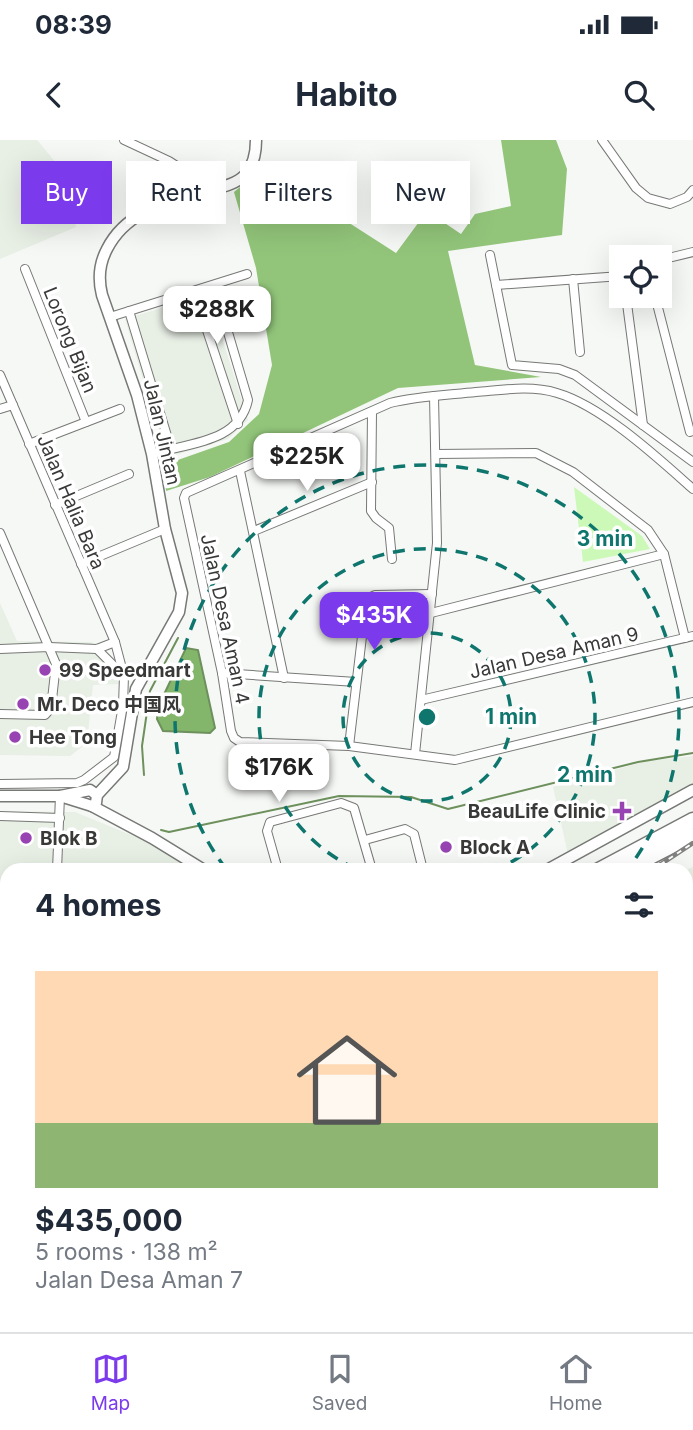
<!DOCTYPE html>
<meta charset="utf-8">
<style>
body{margin:0;font-family:Inter,"Noto Sans SC",sans-serif;background:#f2f2f3;color:#1f2937;height:100vh;display:flex;flex-direction:column;font-size:26px;white-space:nowrap}
*{box-sizing:border-box;margin:0}
p{font-size:23px;color:#747a83}
.icon{flex:none;width:38px;height:38px;fill:none;stroke:currentColor;stroke-width:2;stroke-linecap:round;stroke-linejoin:round}
.map{position:relative;flex:1;overflow:hidden}
.drawer{position:absolute;left:0px;top:723px;width:693px;height:471px;display:flex;flex-direction:column;background:#fff;border-radius:21px 21px 0 0;box-shadow:0 7px 28px #0002}
.drawer>*{flex:none}
.top-card{position:absolute;left:21px;top:21px;width:651px;height:63px;display:flex;gap:14px}
.controls{position:absolute;left:609px;top:105px;display:grid;gap:14px}
.controls a{display:grid;place-items:center;width:63px;height:63px;border-radius:0px;background:#fff;box-shadow:0 7px 28px #0002;font-size:35px}
.price{position:absolute;translate:-50% -60px;padding:0 16px;border-radius:14px;background:#fff;color:#222;font-size:23px;line-height:46px;filter:drop-shadow(0 2px 4px #0008)}
.price::after{content:'';position:absolute;left:50%;top:42px;width:21px;height:16px;margin-left:-10px;background:inherit;clip-path:polygon(0 0,100% 0,50% 100%)}
.price.on{background:#7c3aed;color:#fff}
ul{padding:0;list-style:none}
li{display:grid;align-content:center;gap:14px;height:371px;padding:0 35px}
li+li{border-top:2px solid #e0e1e3}
li span{display:grid;place-items:center;height:217px;border-radius:0px;color:#555}
li>.icon{margin-inline-start:auto}
span .icon{width:126px;height:126px;fill:#fffc;stroke-width:1}
li b{font-size:30px}
h2{display:flex;justify-content:space-between;align-items:center;height:84px;padding:0 35px;font-size:30px}
.tag{padding:0 24px;border-radius:0px;background:#fff;box-shadow:0 7px 28px #0002;font-size:24px;line-height:63px}
.tag.on{background:#7c3aed;color:#fff}
.status{display:flex;justify-content:space-between;align-items:center;height:49px;padding:0 35px;background:#fff;direction:ltr}
.status svg{height:19px;fill:currentColor}
header{display:flex;justify-content:space-between;align-items:center;height:91px;padding:0 35px;background:#fff;font-size:32px;font-weight:700}
.dock{display:flex;justify-content:space-around;align-items:center;height:98px;border-top:2px solid #e0e1e3;background:#fff;font-size:19px;color:#747a83}
.dock a{display:grid;justify-items:center;gap:4px}
.dock .on{color:#7c3aed}
.map>svg:first-child{display:block}
.built{fill:#e8efe5}
.green{fill:#ccf9b8}
.forest{fill:#92c57a}
.water{fill:#83b66b;stroke:#6d905c;stroke-width:2}
.lines{fill:none;stroke-linecap:round;stroke-linejoin:round}
.stream{stroke:#6d905c;stroke-width:2}
.street-casing{stroke:#777976;stroke-width:10}
.secondary-casing{stroke:#777976;stroke-width:13}
.highway-casing{stroke:#777976;stroke-width:17}
.street{stroke:#fff;stroke-width:8}
.secondary{stroke:#fff;stroke-width:10}
.highway{stroke:#fff;stroke-width:14}
.rail-casing{stroke:#828381;stroke-width:4.5}
.rail{stroke:#fff;stroke-width:2;stroke-dasharray:5;stroke-linecap:butt}
.ring{fill:none;stroke:#0f766e;stroke-width:3.5;stroke-dasharray:12 9}
.poi-dot{fill:#9744b2;stroke:#fff;stroke-width:2.5}
.labels{text-anchor:middle;dominant-baseline:central;stroke-width:7;stroke-linejoin:round;paint-order:stroke}
.street-label{font-size:19px;fill:#393938;stroke:#fff}
.poi-label{font-size:19px;font-weight:bold;fill:#393938;stroke:#fff;text-anchor:start}
.centre{fill:#0f766e;stroke:#fff;stroke-width:3.5}
.ring-label{font-size:21px;text-anchor:middle;font-weight:bold;fill:#0f766e;stroke:#fff;stroke-width:7;stroke-linejoin:round;paint-order:stroke}
</style>
<div class="status"><b>08:39</b><svg viewBox="0 0 49 12"><path d="M0 12V9h3v3zM5 12V6h3v6zM10 12V3h3v9zM15 12V0h3v12zM26 1h20v11H26zM47 4h2v5h-2z"/></svg></div>
<header><svg class="icon" aria-label="back" viewBox="0 0 24 24"><path d="M15 5l-7 7 7 7"/></svg>Habito<svg class="icon" aria-label="search" viewBox="0 0 24 24"><circle cx="10" cy="10" r="6"/><path d="M15 15l6 6"/></svg></header>
<div class="map">
<svg width="693" height="1192" viewBox="0 0 693 1192">
<rect width="100%" height="100%" fill="#f6f8f5"/>
<g class="built">
<polygon points="0,0 37,0 66,35 76,87 0,119"/>
<polygon points="208,154 248,280 228,299 166,318 125,179"/>
<polygon points="0,463 17,501 91,502 108,514 118,535 119,544 93,545 87,603 70,616 0,615"/>
<polygon points="693,616 693,644 568,714 553,647 647,621"/>
<polygon points="0,671 75,672 148,702 197,730 7,730 7,834 0,829"/>
<polygon points="693,727 693,857 686,855 686,730"/>
<polygon points="7,1108 7,1173 0,1185 0,1120"/>
</g>
<polygon class="green" points="574,347 642,396 650,409 583,422"/>
<polygon class="forest" points="501,0 556,0 567,29 562,95 448,111 475,225 541,237 398,248 210,337 166,351 164,330 175,321 229,302 259,274 272,225 256,128 234,52 252,37 299,29 301,52 396,113 427,71 461,94 475,74 511,66"/>
<polygon class="water" points="186,508 198,510 215,588 210,593 163,591 157,579 158,567"/>
<g class="lines">
<g class="stream">
<polyline points="144,635 142,606 150,551 178,498"/>
<polyline points="161,690 169,692 339,656 411,657 448,669 638,622 693,613"/>
</g>
<g class="street-casing">
<g id="street">
<polyline points="124,0 169,21 194,37"/>
<polyline points="602,0 636,48 648,58 670,64 687,57 693,50"/>
<polyline points="490,115 512,225 559,229 575,235 693,322"/>
<polyline points="660,120 693,112"/>
<polyline points="25,129 86,282"/>
<polyline points="573,139 580,212"/>
<polyline points="496,145 621,136"/>
<polyline points="194,151 238,284"/>
<polyline points="626,156 643,285"/>
<polyline points="655,156 690,292"/>
<polyline points="129,171 171,309"/>
<polyline points="110,177 247,134"/>
<polyline points="0,235 115,502 124,536 123,565 114,617 84,640 77,643 0,644"/>
<polyline points="0,269 13,265"/>
<polyline points="372,272 371,371 376,378 389,388 392,419"/>
<polyline points="29,304 120,269"/>
<path d="M 152,314 C 188,303 239,303 248,260 L 214,145"/>
<polyline points="436,314 536,313 573,332 648,390 664,414 685,498"/>
<polyline points="240,331 284,538"/>
<path d="M 693,349 C 658,318 602,266 557,253 C 531,245 502,250 476,252 C 447,255 418,256 390,263 L 186,353 L 184,358 L 222,533 L 231,591 L 234,598 L 240,602 L 349,606 L 455,620 L 693,562"/>
<polyline points="55,365 129,334"/>
<polyline points="254,391 372,342"/>
<polyline points="0,393 56,524 51,568 45,575 0,574"/>
<polyline points="81,424 165,389"/>
<polyline points="431,473 664,414"/>
<polyline points="0,509 49,507 97,509 115,502"/>
<polyline points="97,509 122,534"/>
<polyline points="222,533 356,542"/>
<polyline points="421,560 693,496"/>
<polyline points="349,606 366,463 369,458 375,455 432,454"/>
<polyline points="415,614 437,403 434,256"/>
<polyline points="0,676 60,678"/>
<polyline points="365,700 405,689 414,694 423,730"/>
<polyline points="57,730 60,656"/>
<polyline points="278,730 267,691 270,682 341,663 354,668 372,730"/>
<polyline points="0,818 7,823"/>
<polyline points="0,928 7,934"/>
<polyline points="0,1015 7,1021"/>
<polyline points="0,1052 7,1040"/>
<polyline points="397,1186 403,1192"/>
<polyline points="463,1186 463,1192"/>
<polyline points="545,1186 552,1192"/>
<polyline points="0,1191 7,1179"/>
<polyline points="22,1192 26,1186"/>
<polyline points="587,1192 592,1186"/>
</g>
</g>
<g class="secondary-casing">
<g id="secondary">
<polyline points="0,656 60,656 90,650 97,655"/>
<path d="M 60,656 L 92,666 L 96,663 L 97,655 L 123,627 L 136,549 L 179,472 L 182,453 L 165,389 L 152,314 L 137,255 L 102,155 C 98,139 99,124 107,109 C 128,68 171,62 211,50 C 222,47 236,44 245,35 C 254,25 256,13 256,0"/>
<polyline points="92,666 152,698 204,730"/>
<polyline points="547,730 693,650"/>
</g>
</g>
<g class="highway-casing">
<g id="highway">
<polyline points="599,730 693,680"/>
<polyline points="625,730 693,695"/>
<polyline points="0,847 7,852"/>
<polyline points="0,871 7,876"/>
<polyline points="0,884 7,890"/>
<polyline points="0,905 7,910"/>
<polyline points="295,1186 301,1192"/>
<polyline points="316,1186 322,1192"/>
<polyline points="344,1186 350,1192"/>
<polyline points="361,1186 367,1192"/>
<polyline points="385,1186 391,1192"/>
<polyline points="424,1186 430,1192"/>
<polyline points="48,1192 52,1186"/>
<polyline points="69,1192 73,1186"/>
<polyline points="83,1192 87,1186"/>
<polyline points="108,1192 112,1186"/>
<polyline points="134,1192 137,1186"/>
</g>
</g>
<use href="#street" class="street"/>
<use href="#secondary" class="secondary"/>
<use href="#highway" class="highway"/>
<g class="rail-casing">
<g id="rail">
<polyline points="652,730 693,703"/>
<polyline points="123,1192 127,1186"/>
</g>
</g>
<use href="#rail" class="rail"/>
</g>
<g class="ring">
<circle cx="427" cy="577" r="84"/>
<path d="M356 729A168 168 0 1 1 498 729"/>
<path d="M226 729A252 252 0 1 1 628 729"/>
</g>
<g class="poi-dot">
<circle cx="45" cy="530" r="7"/>
<circle cx="23" cy="564" r="7"/>
<circle cx="15" cy="597" r="7"/>
<path d="M618.5 660.5h7v7h7v7h-7v7h-7v-7h-7v-7h7z"/>
<circle cx="26" cy="698" r="7"/>
<circle cx="446" cy="707" r="7"/>
</g>
<g class="labels">
<g class="street-label">
<text transform="translate(70 200) rotate(68)">Lorong Bijan</text>
<text transform="translate(162 292) rotate(77)">Jalan Jintan</text>
<text transform="translate(71 362) rotate(67)">Jalan Halia Bara</text>
<text transform="translate(225 479) rotate(78)">Jalan Desa Aman 4</text>
<text transform="translate(554 513) rotate(-13)">Jalan Desa Aman 9</text>
</g>
<g class="poi-label">
<text x="59" y="530">99 Speedmart</text>
<text x="37" y="564">Mr. Deco 中国风</text>
<text x="29" y="597">Hee Tong</text>
<text x="606" y="671" text-anchor="end">BeauLife Clinic</text>
<text x="40" y="698">Blok B</text>
<text x="460" y="707">Block A</text>
</g>
</g>
<circle cx="427" cy="577" r="10" class="centre"/>
<g class="ring-label">
<text x="605" y="406">3 min</text>
<text x="511" y="584">1 min</text>
<text x="585" y="642">2 min</text>
</g>
</svg>
<div class="controls">
<a><svg class="icon" aria-label="locate" viewBox="0 0 24 24"><circle cx="12" cy="12" r="6"/><path d="M12 2v4M12 18v4M2 12h4M18 12h4"/></svg></a>
</div>
<b class="price" style="left:217px;top:206px">$288K</b>
<b class="price" style="left:307px;top:353px">$225K</b>
<b class="price on" style="left:374px;top:512px">$435K</b>
<b class="price" style="left:279px;top:664px">$176K</b>
<div class="top-card">
<a class="tag on">Buy</a>
<a class="tag">Rent</a>
<a class="tag">Filters</a>
<a class="tag">New</a>
</div>
<section class="drawer">
<h2>4 homes<svg class="icon" aria-label="filters" viewBox="0 0 24 24"><path d="M4 7h16M4 17h16"/><circle cx="9" cy="7" r="2"/><circle cx="15" cy="17" r="2"/></svg></h2>
<ul>
<li><span style="background:linear-gradient(#ffd9b3 70%,#8fb573 0)"><svg class="icon" aria-label="home" viewBox="0 0 24 24"><path d="M3 11l9-7 9 7M6 9v11h12V9"/></svg></span><div><b>$435,000</b><p>5 rooms · 138 m²</p><p>Jalan Desa Aman 7</p></div></li>
</ul>
</section>
</div>
<nav class="dock">
<a class="on"><svg class="icon" aria-label="map" viewBox="0 0 24 24"><path d="M3 6l6-2 6 2 6-2v14l-6 2-6-2-6 2zM9 4v14M15 6v14"/></svg>Map</a>
<a><svg class="icon" aria-label="saved" viewBox="0 0 24 24"><path d="M7 4h10v16l-5-4-5 4z"/></svg>Saved</a>
<a><svg class="icon" aria-label="home" viewBox="0 0 24 24"><path d="M3 11l9-7 9 7M6 9v11h12V9"/></svg>Home</a>
</nav>
